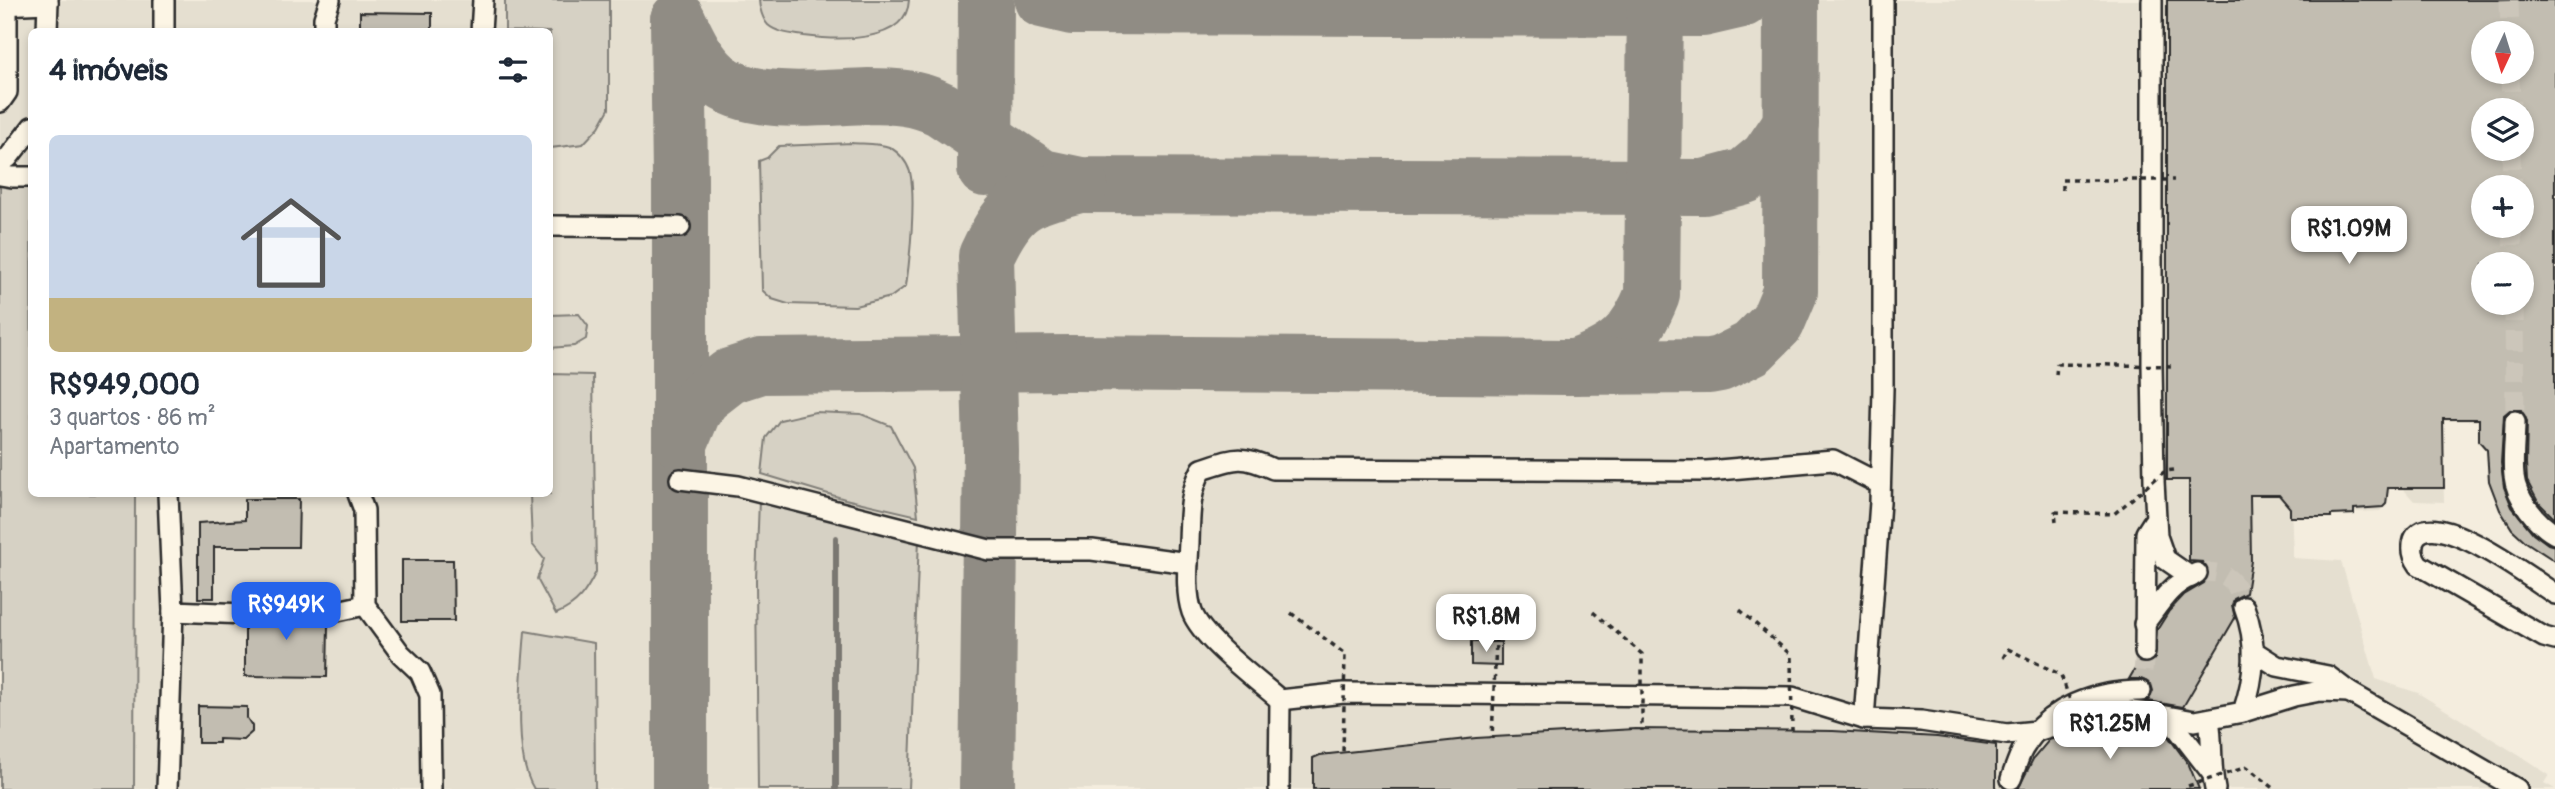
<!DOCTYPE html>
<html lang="pt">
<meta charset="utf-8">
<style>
body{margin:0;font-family:Pangolin,sans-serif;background:#f6f6f7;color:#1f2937;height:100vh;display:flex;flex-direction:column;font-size:26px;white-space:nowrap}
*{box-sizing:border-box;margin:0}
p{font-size:23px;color:#747a83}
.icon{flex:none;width:38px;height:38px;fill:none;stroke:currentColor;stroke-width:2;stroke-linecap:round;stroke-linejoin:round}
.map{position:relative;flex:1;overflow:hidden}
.sheet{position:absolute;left:28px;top:28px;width:525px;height:469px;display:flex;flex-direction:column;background:#fff;border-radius:10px;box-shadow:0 4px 10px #0003}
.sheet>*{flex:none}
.needle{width:46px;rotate:184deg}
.tools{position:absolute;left:2471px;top:21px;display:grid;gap:14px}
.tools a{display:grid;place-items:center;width:63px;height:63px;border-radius:50%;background:#fff;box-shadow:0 4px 10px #0003;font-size:35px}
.price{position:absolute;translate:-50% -60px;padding:0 16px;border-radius:14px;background:#fff;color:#222;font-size:23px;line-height:46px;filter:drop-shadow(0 2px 4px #0008)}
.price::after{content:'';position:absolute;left:50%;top:42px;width:21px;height:16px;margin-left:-10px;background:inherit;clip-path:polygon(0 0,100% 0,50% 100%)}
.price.selected{background:#2563eb;color:#fff}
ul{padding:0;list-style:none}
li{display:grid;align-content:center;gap:14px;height:371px;padding:0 21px}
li+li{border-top:2px solid #e0e1e3}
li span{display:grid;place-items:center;height:217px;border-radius:10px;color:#555}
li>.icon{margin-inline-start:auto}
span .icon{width:126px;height:126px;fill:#fffc;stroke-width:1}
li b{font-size:30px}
h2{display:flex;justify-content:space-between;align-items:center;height:84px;padding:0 21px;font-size:30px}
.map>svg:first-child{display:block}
.built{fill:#e5dfd0;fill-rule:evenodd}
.green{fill:#d6d1c4;stroke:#807e78;stroke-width:2}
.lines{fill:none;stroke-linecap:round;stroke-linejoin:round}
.stream{stroke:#7a7771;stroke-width:6}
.taxiway{stroke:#908c84;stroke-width:56}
.building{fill:#c2bdb1;stroke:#2b2b2b;stroke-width:2;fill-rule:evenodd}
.minor-tunnel{stroke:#ccc6ba;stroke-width:19;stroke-dasharray:19 10;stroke-linecap:butt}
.minor-casing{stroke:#2b2b2b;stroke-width:24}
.minor{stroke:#fcf5e5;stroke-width:19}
.path-bridge{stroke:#2b2b2b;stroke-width:3.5;stroke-dasharray:5 5;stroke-linecap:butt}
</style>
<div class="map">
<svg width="2555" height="789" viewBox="0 0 2555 789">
<rect width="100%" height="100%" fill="#f4edde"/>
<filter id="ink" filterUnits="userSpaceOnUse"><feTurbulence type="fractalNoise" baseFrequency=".0143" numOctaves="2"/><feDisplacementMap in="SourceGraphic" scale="14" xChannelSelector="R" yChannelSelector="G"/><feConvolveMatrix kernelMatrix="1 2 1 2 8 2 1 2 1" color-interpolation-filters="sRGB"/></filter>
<g filter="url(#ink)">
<path class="built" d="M 0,0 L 2555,0 L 2555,420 L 2442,421 L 2444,502 L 2414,501 L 2398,483 L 2378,483 L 2387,496 L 2386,504 L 2380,511 L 2355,512 L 2355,516 L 2344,516 L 2343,513 L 2291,502 L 2293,558 L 2341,561 L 2376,679 L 2418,693 L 2528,761 L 2549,775 L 2544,783 L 2555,789 L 0,789 ZM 32,32 L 550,32 L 550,494 L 32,494 ZM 2483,33 L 2522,33 L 2522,72 L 2483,72 ZM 2483,110 L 2522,110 L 2522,149 L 2483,149 ZM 2483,187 L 2522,187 L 2522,226 L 2483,226 ZM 2483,264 L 2522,264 L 2522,303 L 2483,303 Z"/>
<g class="green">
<polygon points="505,0 609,0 609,109 599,127 583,144 550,148 550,32 505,31"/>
<path d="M 759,0 L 909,0 C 907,45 834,40 804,36 C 793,34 777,33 768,25 C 763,20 759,7 759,0 Z"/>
<path d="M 852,143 C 863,144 879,143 889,147 C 899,152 907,162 910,172 C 916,197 910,259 906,286 L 891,297 L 855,306 L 788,304 L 772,299 L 762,290 L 759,161 L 767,158 L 779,146 Z"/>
<polygon points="0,186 31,186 32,494 135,494 134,789 0,789"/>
<polygon points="579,314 588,326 586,339 574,346 550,348 550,315"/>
<path d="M 550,374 L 593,375 L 596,572 C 586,592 578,605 556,614 L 537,579 L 544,559 L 532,544 L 530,494 L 550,494 Z"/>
<polygon points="815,412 861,414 891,426 913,468 918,516 845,499 762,474 766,438 780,420"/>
<polygon points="759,500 919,539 909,789 758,789 756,580"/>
<path d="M 525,631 L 594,643 L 595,789 L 534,789 C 512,755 522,673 525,631 Z"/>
</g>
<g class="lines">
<polyline class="stream" points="836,538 836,789"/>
<g class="taxiway">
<polyline points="1042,0 1072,7 1703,9 1742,0"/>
<path d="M 678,20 C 688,41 698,63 716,78 C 751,108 824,97 868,96 C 894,96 917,97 941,109 L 1042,177 L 1080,185 L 1704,187 L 1745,176 L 1768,157 L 1791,123"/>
<polyline points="678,20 680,179 680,789"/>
<polyline points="985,169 986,0"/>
<path d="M 1575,367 C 1617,352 1635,338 1652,295 L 1655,0"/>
<polyline points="681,441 693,412 703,397 730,376 761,366 1071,363 1565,367 1709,366 1720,364 1752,348 1777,323 1790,292 1791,0"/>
<path d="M 987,789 L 991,451 L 986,256 C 1011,202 1025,199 1080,185"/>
</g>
</g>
<g class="building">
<path d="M 2167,0 L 2555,0 L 2555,519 L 2538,502 L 2527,481 L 2526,463 L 2527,421 L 2521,410 L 2510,410 L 2504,415 L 2501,463 L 2504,487 L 2512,507 L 2533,533 L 2548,544 L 2555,546 L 2555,561 L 2526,542 L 2512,529 L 2500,510 L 2489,481 L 2487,450 L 2479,441 L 2479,419 L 2443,419 L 2444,488 L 2388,488 L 2386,504 L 2383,507 L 2354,509 L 2354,514 L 2331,515 L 2331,517 L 2290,517 L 2290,508 L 2279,495 L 2250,495 L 2251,561 L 2246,593 L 2234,599 L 2232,605 L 2235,618 L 2183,707 L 2148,701 L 2153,691 L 2151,684 L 2141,679 L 2129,679 L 2139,662 L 2146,664 L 2155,659 L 2157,630 L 2169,611 L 2184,595 L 2204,583 L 2209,573 L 2203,562 L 2189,561 L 2189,480 L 2167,480 ZM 2483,33 L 2522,33 L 2522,72 L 2483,72 ZM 2483,110 L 2522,110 L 2522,149 L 2483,149 ZM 2483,187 L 2522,187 L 2522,226 L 2483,226 ZM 2483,264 L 2522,264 L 2522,303 L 2483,303 Z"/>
<polygon points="360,12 432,13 432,32 360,32"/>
<polygon points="245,499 299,499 298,547 214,547 214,598 198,598 198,523 245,520"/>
<polygon points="402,560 453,560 454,621 402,621"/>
<polygon points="250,603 320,604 316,615 319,622 328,625 327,677 245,676 245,626 255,621 257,615 255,608"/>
<polygon points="1471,642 1501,642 1501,666 1471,665"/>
<polygon points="198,706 247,707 247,718 252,726 252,732 243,740 219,739 219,743 198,743"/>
<polygon points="2123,722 2153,726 2167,735 2189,765 2199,789 2018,789 2033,759 2049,740 2104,723"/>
<polygon points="1635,729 1833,731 1937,737 1996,745 1996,789 1313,789 1313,758 1320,755 1476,738"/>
</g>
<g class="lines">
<g class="minor-tunnel">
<polyline points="2509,0 2510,33"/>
<polyline points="2510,72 2511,110"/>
<polyline points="2511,149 2512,187"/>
<polyline points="2512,226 2513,264"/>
<polyline points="2514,303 2515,421"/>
<path d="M 2197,573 C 2227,569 2236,580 2244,607"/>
<polyline points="245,614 328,613"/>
<polyline points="2145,652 2141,691 2157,714"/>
</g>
<g class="minor-casing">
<g id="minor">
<polyline points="2152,0 2152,365 2154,481 2157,536 2165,559 2191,577 2197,573"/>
<polyline points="0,5 48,3"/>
<polyline points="47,32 48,0"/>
<polyline points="164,32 164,0"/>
<polyline points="324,32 324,18 330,0"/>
<polyline points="481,32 483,0"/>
<polyline points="0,102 7,92 7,0"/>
<polyline points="0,163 8,158 32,127"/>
<polyline points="0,175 12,177 32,177"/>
<polyline points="550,226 680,227"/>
<path d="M 2515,421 C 2515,439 2512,459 2514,476 C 2516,498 2537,524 2555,534"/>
<polyline points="680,479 738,486 989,550 1092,550 1188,563"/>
<path d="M 1880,484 L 1833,460 L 1707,471 L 1273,469 C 1241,454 1235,458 1202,469 C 1189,493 1190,516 1189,542 C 1188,564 1185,592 1192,612 C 1202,639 1257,680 1280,700 L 1344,693 L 1792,697 L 1864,719 L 1880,502 L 1883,389 L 1883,0"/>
<polyline points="168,494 173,611 245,614"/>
<polyline points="358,494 364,510 365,605 401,654 420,672 430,695 431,789"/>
<path d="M 2555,594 C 2534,581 2429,501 2414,540 C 2411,550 2413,557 2419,565 L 2544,637 L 2555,640"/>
<polyline points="328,613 365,605"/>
<path d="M 2144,624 C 2157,608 2170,584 2191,577"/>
<polyline points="2145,652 2146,533 2153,522"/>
<polyline points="2255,652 2277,666 2328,676 2349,692 2517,789"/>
<polyline points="2243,712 2294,696 2320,691 2349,692"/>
<path d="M 2161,715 L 2195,721 L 2243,712 C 2255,676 2258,643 2244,607"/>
<polyline points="1864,719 1921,721 2007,734 2037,731 2102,711 2123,710 2157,714 2176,727 2211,772"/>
<path d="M 2209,719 C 2213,742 2210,766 2215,789"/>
<path d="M 2011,779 C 2015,769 2018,758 2023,749 C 2048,707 2095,691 2141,691"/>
<polyline points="167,789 173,611"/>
<polyline points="1279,789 1280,700"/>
</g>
</g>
<use href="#minor" class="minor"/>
<g class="path-bridge">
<polyline points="2062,190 2062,180 2174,180"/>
<polyline points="2056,375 2057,364 2174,366"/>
<polyline points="2056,522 2055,512 2114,514 2165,471 2174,470"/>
<polyline points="1446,600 1496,640 1492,739"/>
<polyline points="1740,610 1791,655 1792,730"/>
<polyline points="1593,612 1642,654 1642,731"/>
<polyline points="1291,613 1345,654 1343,754"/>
<polyline points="2003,658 2008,649 2061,675 2082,734"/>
<polyline points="2188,786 2247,767 2275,789"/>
</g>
</g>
</g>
</svg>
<div class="tools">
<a><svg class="needle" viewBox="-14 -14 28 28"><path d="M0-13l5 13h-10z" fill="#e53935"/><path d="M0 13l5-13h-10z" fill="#747a83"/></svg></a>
<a><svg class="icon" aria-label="layers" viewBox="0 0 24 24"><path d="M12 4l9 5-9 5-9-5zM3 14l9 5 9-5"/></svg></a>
<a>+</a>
<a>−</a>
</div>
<b class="price" style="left:2349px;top:266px">R$1.09M</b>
<b class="price selected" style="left:286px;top:642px">R$949K</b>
<b class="price" style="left:1486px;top:654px">R$1.8M</b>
<b class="price" style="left:2110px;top:761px">R$1.25M</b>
<section class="sheet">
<h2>4 imóveis<svg class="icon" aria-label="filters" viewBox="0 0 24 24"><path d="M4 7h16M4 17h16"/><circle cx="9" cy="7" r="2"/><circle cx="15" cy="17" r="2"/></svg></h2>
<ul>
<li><span style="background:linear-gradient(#c9d6e8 75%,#c2b280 0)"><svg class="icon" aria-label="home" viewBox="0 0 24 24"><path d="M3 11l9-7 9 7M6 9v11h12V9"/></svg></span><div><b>R$949,000</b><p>3 quartos · 86 m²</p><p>Apartamento</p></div></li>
</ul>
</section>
</div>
